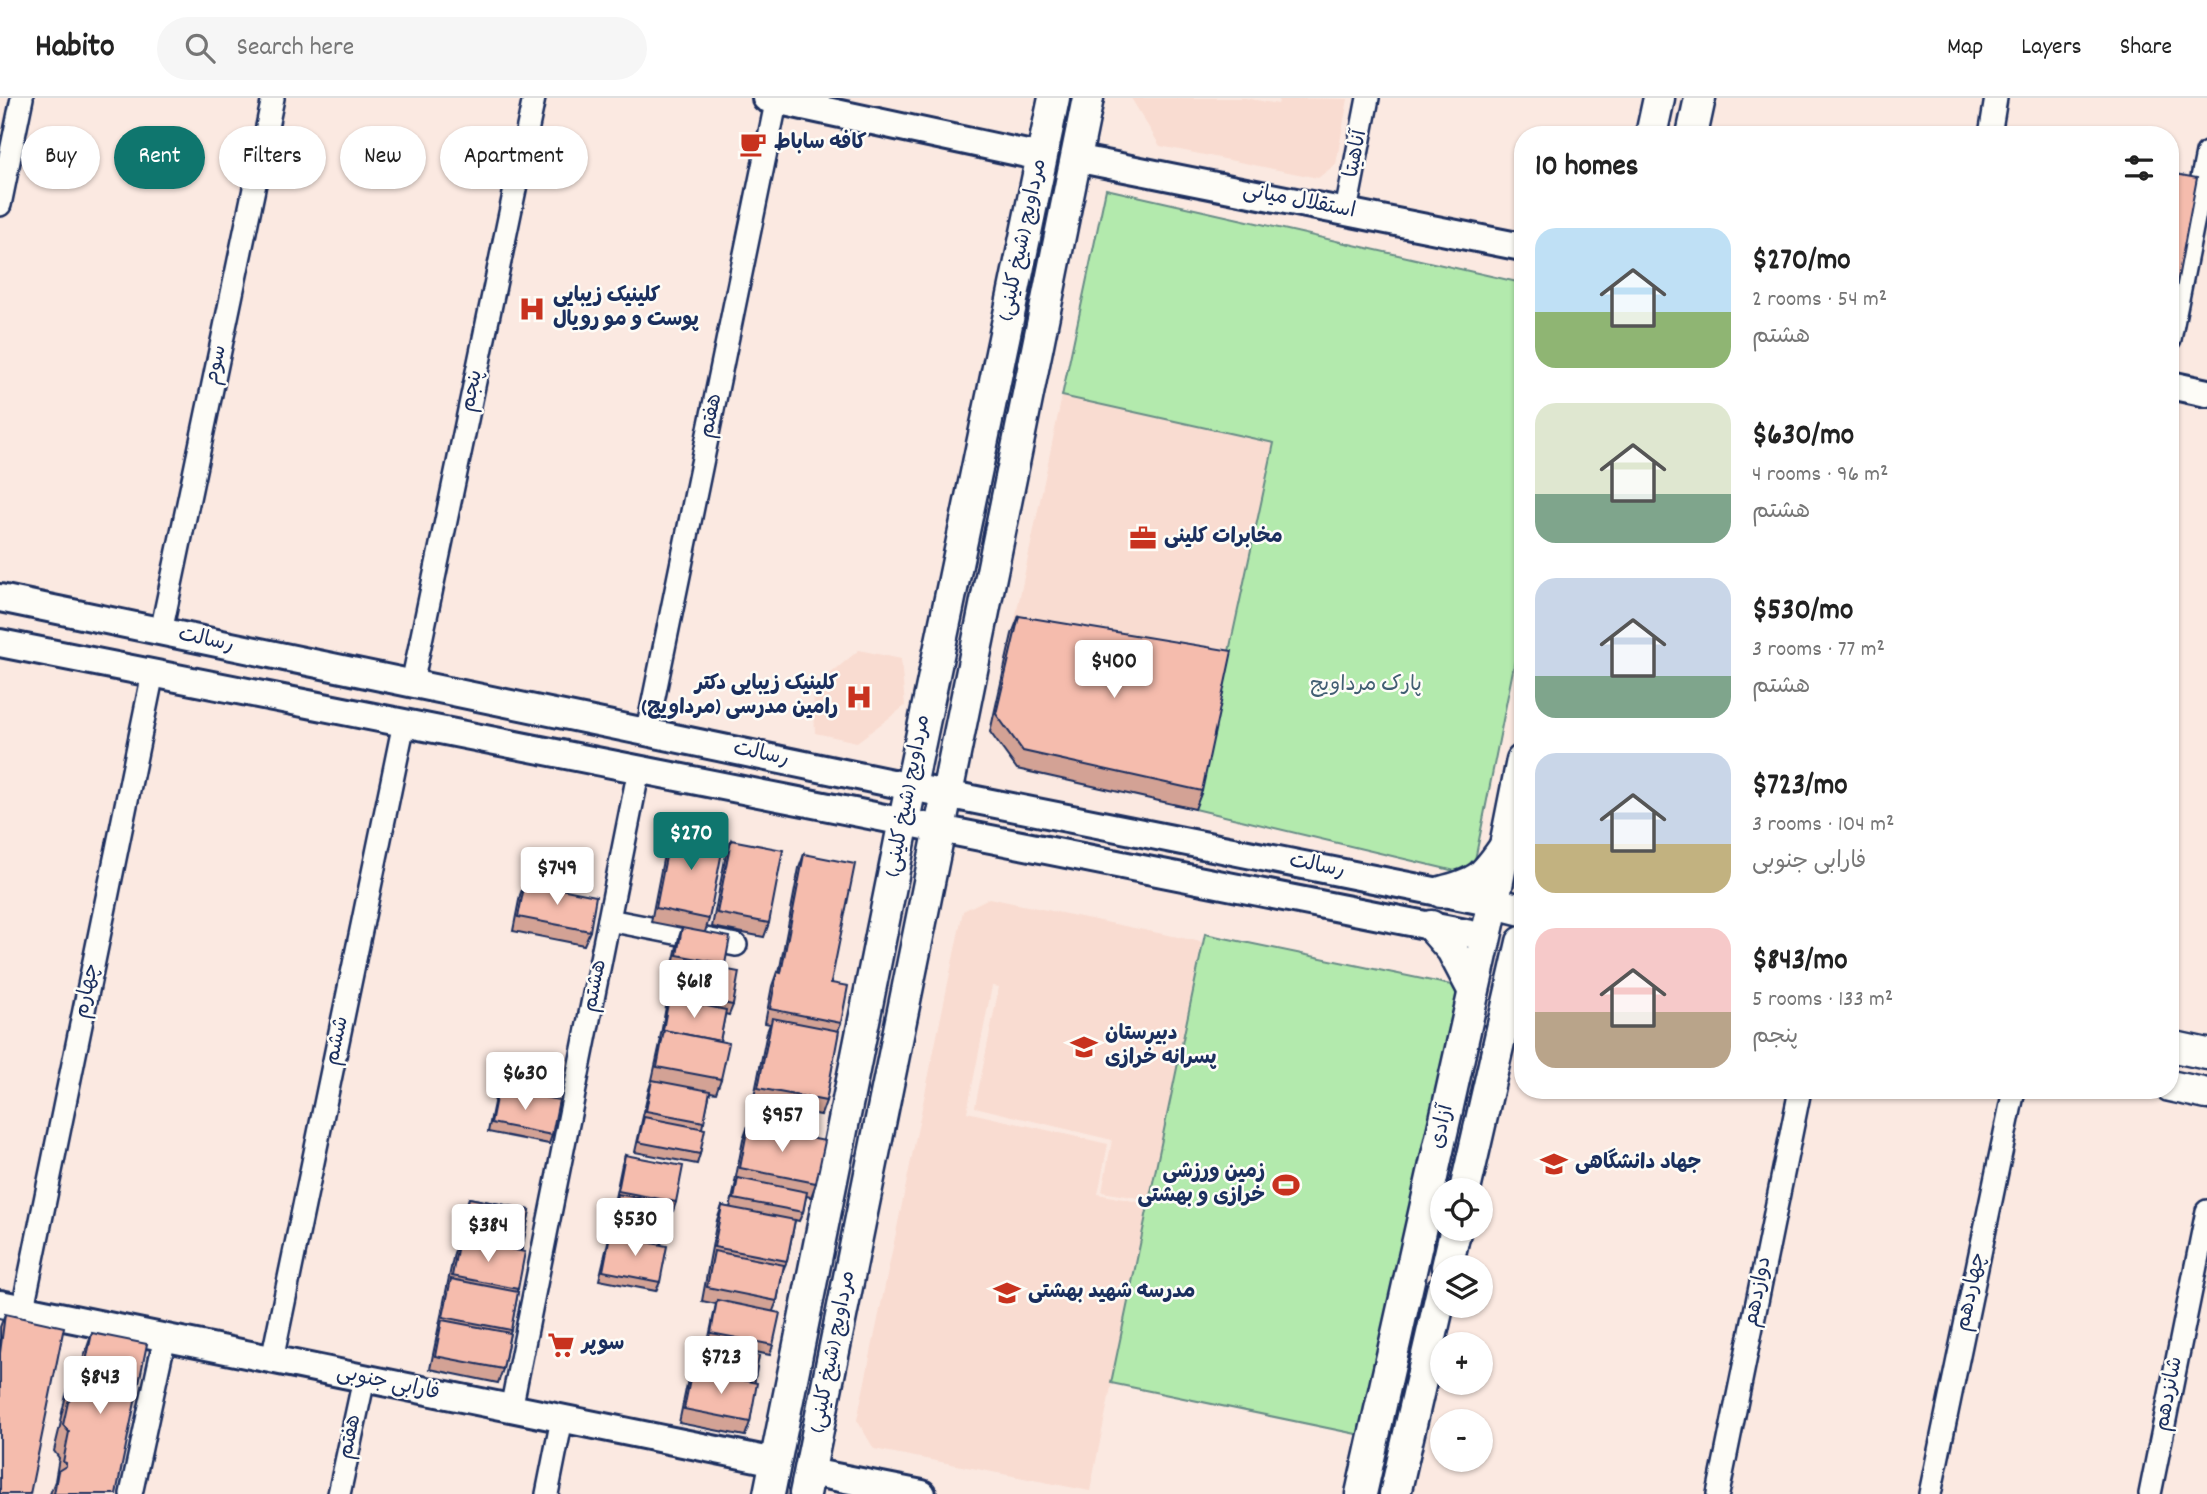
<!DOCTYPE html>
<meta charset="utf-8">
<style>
body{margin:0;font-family:Dekko,"Playpen Sans Arabic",sans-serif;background:#f6f6f6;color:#222;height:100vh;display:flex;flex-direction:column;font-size:26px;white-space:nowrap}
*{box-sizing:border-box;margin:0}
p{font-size:23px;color:#767676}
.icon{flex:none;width:38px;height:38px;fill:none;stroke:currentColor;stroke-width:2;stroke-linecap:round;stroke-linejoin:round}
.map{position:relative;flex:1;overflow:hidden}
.panel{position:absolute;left:1514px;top:28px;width:665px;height:973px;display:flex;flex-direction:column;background:#fff;border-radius:28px;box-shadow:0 2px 5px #0004}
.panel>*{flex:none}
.top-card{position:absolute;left:21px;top:28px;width:665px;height:63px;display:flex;gap:14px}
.fabs{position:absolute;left:1430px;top:1080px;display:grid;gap:14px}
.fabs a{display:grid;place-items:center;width:63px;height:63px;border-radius:50%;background:#fff;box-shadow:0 2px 5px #0004;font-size:35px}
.price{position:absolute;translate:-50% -60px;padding:0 16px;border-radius:7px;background:#fff;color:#222;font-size:23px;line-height:46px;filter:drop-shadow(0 2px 4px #0008)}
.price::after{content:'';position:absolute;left:50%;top:42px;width:21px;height:16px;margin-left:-10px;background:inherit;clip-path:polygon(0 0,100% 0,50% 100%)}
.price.current{background:#0f766e;color:#fff}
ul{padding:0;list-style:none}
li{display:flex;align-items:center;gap:21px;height:175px;padding:0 21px}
li span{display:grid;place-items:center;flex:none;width:196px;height:140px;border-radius:21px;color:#555}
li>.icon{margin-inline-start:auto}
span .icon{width:84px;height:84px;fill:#fffc;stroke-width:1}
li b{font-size:30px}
h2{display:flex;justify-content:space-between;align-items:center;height:84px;padding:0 21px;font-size:30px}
.chip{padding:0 24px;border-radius:32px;background:#fff;box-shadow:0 2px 5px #0004;font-size:24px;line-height:63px}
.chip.current{background:#0f766e;color:#fff}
header{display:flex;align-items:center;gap:42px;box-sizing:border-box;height:98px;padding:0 35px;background:#fff;border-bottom:2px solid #e0e0e0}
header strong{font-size:33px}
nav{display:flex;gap:38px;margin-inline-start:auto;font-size:24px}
.search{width:490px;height:63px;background:#f6f6f6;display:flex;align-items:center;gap:18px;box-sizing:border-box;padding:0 24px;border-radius:38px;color:#767676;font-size:26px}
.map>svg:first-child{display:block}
.built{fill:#f9dcd1}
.green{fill:#b3eaad;stroke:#678c86;stroke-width:2}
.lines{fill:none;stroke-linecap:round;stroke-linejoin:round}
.minor-casing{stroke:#1b2f5e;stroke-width:26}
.tertiary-casing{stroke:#1b2f5e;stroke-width:32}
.secondary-casing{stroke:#1b2f5e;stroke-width:35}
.minor{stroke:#fdfcf7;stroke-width:21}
.tertiary{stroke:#fdfcf7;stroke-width:26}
.secondary{stroke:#fdfcf7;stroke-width:30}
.wall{fill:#d3a295;stroke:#1b2f5e;stroke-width:2}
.building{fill:#f5bcad;stroke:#1b2f5e;stroke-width:2}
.labels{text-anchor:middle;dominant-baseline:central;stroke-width:5;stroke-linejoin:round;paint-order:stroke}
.poi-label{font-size:21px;font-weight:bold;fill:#1b2f5e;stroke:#fdfcf7;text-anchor:start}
.street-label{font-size:21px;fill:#1b2f5e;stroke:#fdfcf7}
.park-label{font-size:21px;fill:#415e72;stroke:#fdfcf7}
</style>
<header>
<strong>Habito</strong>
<div class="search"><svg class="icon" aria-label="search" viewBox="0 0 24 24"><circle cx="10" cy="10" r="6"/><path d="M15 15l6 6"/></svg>Search here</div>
<nav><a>Map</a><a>Layers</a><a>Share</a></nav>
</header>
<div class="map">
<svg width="2207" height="1396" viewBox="0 0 2207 1396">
<rect width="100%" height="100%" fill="#fbe9e1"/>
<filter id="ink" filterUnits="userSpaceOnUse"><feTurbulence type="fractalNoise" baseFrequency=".0143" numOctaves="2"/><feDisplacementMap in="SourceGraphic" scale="14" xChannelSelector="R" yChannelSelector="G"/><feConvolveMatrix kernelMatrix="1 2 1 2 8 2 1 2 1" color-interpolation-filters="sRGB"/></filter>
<g filter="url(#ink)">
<g class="built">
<polygon points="1131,0 1245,0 1278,6 1280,0 1348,1 1336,66 1318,80 1160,48"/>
<polygon points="1062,298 1274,345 1225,571 1012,536"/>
<polygon points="859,552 901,561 905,608 857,644 815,635 813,590"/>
<polygon points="989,800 1202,844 1151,1102 1102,1094 1112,1042 975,1009 999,889 992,888 967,1014 1108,1046 1098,1096 1148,1106 1090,1393 874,1351 857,1322 963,813"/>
</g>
<g class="green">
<polygon points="1106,91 1522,185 1522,527 1472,777 1195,711 1274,345 1062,298"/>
<polygon points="1205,836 1461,889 1366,1338 1111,1285"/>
</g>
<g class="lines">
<g class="minor-casing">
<g id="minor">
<polyline points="1990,37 1996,0"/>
<polyline points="0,107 22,0"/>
<polyline points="1346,113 1368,0"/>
<polyline points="2170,241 2207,55"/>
<polyline points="161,534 273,0"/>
<polyline points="412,586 534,0"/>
<polyline points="647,633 777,0"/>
<polyline points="609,822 736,847"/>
<polyline points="23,1210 153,575"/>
<polyline points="272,1262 404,625"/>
<polyline points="511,1311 639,671"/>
<polyline points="131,1396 165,1239"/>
<polyline points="339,1396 364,1281"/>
<polyline points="547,1396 562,1321"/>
<polyline points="1718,1396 1800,992"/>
<polyline points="1930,1396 2014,992"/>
<polyline points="2150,1396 2207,1113"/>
</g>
</g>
<g class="tertiary-casing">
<g id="tertiary">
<polyline points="766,0 1041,59"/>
<polyline points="1075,60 1522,149"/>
<polyline points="2170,287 2207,295"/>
<polyline points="0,500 911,689 1494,805"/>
<polyline points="0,545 1486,839"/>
<polyline points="0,1206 776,1364"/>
<polyline points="810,1374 922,1396"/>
</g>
</g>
<g class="secondary-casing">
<g id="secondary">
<polyline points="1651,37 1659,0"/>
<polyline points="1692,37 1700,0"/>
<path d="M 1441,794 C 1477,785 1482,781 1503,751"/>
<polyline points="1494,805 1522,812"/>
<polyline points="1431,828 1452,852 1473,892"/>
<polyline points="2170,948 2207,956"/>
<polyline points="2170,988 2207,996"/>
<polyline points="1465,1092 1522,844"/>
<polyline points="1447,1169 1456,1130"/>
<polyline points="769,1396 912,683 1054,0"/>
<polyline points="805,1396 1088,0"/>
<polyline points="1361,1396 1494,803 1522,662"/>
<polyline points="1395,1396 1442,1192"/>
</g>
</g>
<use href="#minor" class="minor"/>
<use href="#tertiary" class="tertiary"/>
<use href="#secondary" class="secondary"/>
</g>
<g class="wall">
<polygon points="1019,518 1202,693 1195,711 1017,671 990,634 1012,536"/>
<polygon points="672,728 709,821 705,834 725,866 723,871 733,907 729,917 725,916 720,943 721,981 716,995 710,994 702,1030 700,1056 697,1066 635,1054 649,991 652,982 661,941 660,941 666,909 669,900 670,900 677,867 673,866 679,839 682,830 651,824 667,741"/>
<polygon points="731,742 769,825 764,839 712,829 726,756"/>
<polygon points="804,756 841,925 838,933 826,1003 821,1017 753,1004 767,934 770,926 765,925 772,888 777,874 779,875 799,770"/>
<polygon points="525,784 590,833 584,847 513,833 520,797"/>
<polygon points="498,990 552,1037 549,1046 488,1034 495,1000"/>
<polygon points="748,1028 816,1085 811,1099 806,1098 803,1114 799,1123 795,1122 787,1163 783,1172 777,1203 773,1213 773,1247 770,1257 708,1244 716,1206 702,1203 717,1122 722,1108 730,1110 736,1084 735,1084 743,1042"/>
<polygon points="625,1057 676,1104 673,1113 668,1112 661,1147 660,1184 656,1193 599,1182 609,1140 607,1140 614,1105 622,1066"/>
<polygon points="469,1100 530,1112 521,1153 517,1194 518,1194 503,1271 498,1285 430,1271 454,1155 457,1147 464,1114"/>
<polygon points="5,1216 0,1396 0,1229"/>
<polygon points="92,1235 116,1396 50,1396 55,1383 59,1360 54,1353 61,1324 60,1323 66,1297 75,1270 81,1267"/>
<polygon points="702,1246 755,1281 750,1324 745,1338 679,1325 687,1286 692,1272 695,1272 698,1256"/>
</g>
<g class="building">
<polygon points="2170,75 2197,80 2170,223"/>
<polygon points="1019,518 1232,553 1202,693 1023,653 996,616"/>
<polygon points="672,728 725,738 709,821 656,810"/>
<polygon points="731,742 783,752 769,825 717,815"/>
<polygon points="804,756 855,766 831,885 848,888 841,925 770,911 777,874 781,875"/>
<polygon points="525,784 596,798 590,833 518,819"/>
<polygon points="682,830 730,839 725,866 677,857"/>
<polygon points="679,863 739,874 733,907 673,896"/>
<polygon points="669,900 726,912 720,943 663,932"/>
<polygon points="772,920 839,933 826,1003 758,990"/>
<polygon points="664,932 729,945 721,981 657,969"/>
<polygon points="652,982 710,993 704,1024 646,1013"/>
<polygon points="498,990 559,1002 552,1037 491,1025"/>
<polygon points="644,1019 705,1031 700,1056 638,1044"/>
<polygon points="748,1028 825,1043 816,1085 740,1070"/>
<polygon points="625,1057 683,1068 676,1104 618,1093"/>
<polygon points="738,1080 807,1094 803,1114 734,1101"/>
<polygon points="617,1096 670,1106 663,1141 611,1130"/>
<polygon points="469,1100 530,1112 522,1151 461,1139"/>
<polygon points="722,1108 795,1122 787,1163 714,1149"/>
<polygon points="610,1137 667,1148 660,1184 603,1173"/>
<polygon points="459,1141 525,1154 518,1191 452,1178"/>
<polygon points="714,1153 784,1167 777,1203 707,1189"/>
<polygon points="451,1181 518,1194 511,1232 443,1219"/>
<polygon points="717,1202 780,1215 773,1247 711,1235"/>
<polygon points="5,1216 64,1229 30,1396 0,1396 0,1255"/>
<polygon points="442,1222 510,1235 503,1271 435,1258"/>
<polygon points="92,1235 147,1246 116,1396 54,1396 58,1373 66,1368 66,1365 63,1364 69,1334 63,1327 68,1304 72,1300 69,1296 75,1270 80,1267 85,1268"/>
<polygon points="702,1246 759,1258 755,1281 697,1269"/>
<polygon points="692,1272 757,1285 750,1324 684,1311"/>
</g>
</g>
<defs>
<g id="cafe-bare" transform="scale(2.1)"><path d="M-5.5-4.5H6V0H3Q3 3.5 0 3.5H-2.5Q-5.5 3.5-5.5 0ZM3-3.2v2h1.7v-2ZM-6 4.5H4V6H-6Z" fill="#c8321e" stroke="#fdfcf7" stroke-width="2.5" paint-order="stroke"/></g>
<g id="hospital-bare" transform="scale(2.1)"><path d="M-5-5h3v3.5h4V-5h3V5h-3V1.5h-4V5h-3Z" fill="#c8321e" stroke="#fdfcf7" stroke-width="2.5" paint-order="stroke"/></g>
<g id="office-bare" transform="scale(2.1)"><path d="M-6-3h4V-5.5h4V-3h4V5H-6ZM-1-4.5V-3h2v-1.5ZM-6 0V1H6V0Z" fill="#c8321e" stroke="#fdfcf7" stroke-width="2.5" paint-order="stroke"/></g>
<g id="school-bare" transform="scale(2.1)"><path d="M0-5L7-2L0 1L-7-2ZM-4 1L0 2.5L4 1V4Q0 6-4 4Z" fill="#c8321e" stroke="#fdfcf7" stroke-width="2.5" paint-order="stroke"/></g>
<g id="stadium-bare" transform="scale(2.1)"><path d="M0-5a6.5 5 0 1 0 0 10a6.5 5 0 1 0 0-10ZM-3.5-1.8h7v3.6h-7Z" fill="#c8321e" stroke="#fdfcf7" stroke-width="2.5" paint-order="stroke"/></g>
<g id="supermarket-bare" transform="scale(2.1)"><path d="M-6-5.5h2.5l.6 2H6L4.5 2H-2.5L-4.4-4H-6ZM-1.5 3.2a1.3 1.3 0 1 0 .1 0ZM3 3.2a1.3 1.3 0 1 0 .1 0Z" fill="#c8321e" stroke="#fdfcf7" stroke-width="2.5" paint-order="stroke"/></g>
</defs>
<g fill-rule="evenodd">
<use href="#cafe-bare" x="753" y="46"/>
<use href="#hospital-bare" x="532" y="211"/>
<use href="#office-bare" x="1143" y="440"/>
<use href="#hospital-bare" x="859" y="599"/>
<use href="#school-bare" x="1084" y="949"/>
<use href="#school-bare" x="1554" y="1066"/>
<use href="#stadium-bare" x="1286" y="1087"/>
<use href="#school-bare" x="1007" y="1195"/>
<use href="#supermarket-bare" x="561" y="1247"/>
</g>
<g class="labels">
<g class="poi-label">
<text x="774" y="46">کافه ساباط</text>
<text x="553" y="199">کلینیک زیبایی<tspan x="553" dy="24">پوست و مو رویال</tspan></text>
<text x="1164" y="440">مخابرات کلینی</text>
<text x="838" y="587" text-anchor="end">کلینیک زیبایی دکتر<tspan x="838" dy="24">رامین مدرسی (مرداویج)</tspan></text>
<text x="1105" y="937">دبیرستان<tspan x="1105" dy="24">پسرانه خرازی</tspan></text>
<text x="1575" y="1066">جهاد دانشگاهی</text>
<text x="1265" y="1075" text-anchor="end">زمین ورزشی<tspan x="1265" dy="24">خرازی و بهشتی</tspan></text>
<text x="1028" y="1195">مدرسه شهید بهشتی</text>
<text x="582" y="1247">سوپر</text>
</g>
<g class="street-label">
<text transform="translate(1357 56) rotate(-79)">آناهیتا</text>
<text transform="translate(1299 104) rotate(11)">استقلال میانی</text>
<text transform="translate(1024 142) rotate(-78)">مرداویج (شیخ کلینی)</text>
<text transform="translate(217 267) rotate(-78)">سوم</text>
<text transform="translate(473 293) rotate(-78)">پنجم</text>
<text transform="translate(712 318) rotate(-78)">هفتم</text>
<text transform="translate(206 543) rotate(12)">رسالت</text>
<text transform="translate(761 657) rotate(12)">رسالت</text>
<text transform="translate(909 698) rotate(-79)">مرداویج (شیخ کلینی)</text>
<text transform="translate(1317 769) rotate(11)">رسالت</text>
<text transform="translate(596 888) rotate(-79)">هشتم</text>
<text transform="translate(88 893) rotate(-78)">چهارم</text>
<text transform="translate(338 943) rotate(-78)">ششم</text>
<text transform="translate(1443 1029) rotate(-77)">آزادی</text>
<text transform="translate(1759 1194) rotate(-79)">دوازدهم</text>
<text transform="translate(1972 1194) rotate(-78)">چهاردهم</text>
<text transform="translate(834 1254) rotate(-79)">مرداویج (شیخ کلینی)</text>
<text transform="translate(388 1286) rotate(12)">فارابی جنوبی</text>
<text transform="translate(2170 1296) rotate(-79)">شانزدهم</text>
<text transform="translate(351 1339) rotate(-78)">هفتم</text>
</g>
<g class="park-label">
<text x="1366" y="588">پارک مرداویج</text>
</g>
</g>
</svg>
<div class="fabs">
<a><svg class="icon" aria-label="locate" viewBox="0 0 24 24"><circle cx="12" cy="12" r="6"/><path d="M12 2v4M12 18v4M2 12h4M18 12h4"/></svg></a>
<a><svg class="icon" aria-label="layers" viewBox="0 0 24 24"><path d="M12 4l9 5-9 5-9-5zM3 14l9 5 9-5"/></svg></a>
<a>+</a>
<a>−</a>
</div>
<b class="price" style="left:1114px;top:602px">$400</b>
<b class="price current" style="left:691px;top:774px">$270</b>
<b class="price" style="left:557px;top:809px">$749</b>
<b class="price" style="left:694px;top:922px">$618</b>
<b class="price" style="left:525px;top:1014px">$630</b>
<b class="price" style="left:782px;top:1056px">$957</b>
<b class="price" style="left:635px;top:1160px">$530</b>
<b class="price" style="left:488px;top:1166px">$384</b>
<b class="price" style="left:721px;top:1298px">$723</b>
<b class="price" style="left:100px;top:1318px">$843</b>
<div class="top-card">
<a class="chip">Buy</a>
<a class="chip current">Rent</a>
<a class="chip">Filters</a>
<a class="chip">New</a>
<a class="chip">Apartment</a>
</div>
<section class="panel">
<h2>10 homes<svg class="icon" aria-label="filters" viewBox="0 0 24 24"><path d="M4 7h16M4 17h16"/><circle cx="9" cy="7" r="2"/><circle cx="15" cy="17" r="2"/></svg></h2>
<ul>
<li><span style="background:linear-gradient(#bfe0f5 60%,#8fb573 0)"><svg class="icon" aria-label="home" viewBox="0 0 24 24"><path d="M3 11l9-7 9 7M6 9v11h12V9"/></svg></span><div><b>$270/mo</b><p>2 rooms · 54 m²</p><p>هشتم</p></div></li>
<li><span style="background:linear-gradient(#dfe7d0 65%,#7fa58c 0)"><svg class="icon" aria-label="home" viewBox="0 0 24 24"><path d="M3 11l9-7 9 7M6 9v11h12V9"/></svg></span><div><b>$630/mo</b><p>4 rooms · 96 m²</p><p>هشتم</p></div></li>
<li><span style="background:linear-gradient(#c9d6e8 70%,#7fa58c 0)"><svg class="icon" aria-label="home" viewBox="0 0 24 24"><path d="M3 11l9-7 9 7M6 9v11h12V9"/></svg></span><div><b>$530/mo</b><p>3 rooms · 77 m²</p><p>هشتم</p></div></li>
<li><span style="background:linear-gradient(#c9d6e8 65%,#c2b280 0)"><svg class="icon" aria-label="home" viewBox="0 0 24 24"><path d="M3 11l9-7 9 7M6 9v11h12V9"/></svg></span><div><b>$723/mo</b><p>3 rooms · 104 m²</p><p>فارابی جنوبی</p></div></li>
<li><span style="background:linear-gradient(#f6c9c9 60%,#b9a48a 0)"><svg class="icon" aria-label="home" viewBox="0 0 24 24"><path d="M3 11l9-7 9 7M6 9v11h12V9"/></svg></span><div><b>$843/mo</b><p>5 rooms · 133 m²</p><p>پنجم</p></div></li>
</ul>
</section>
</div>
